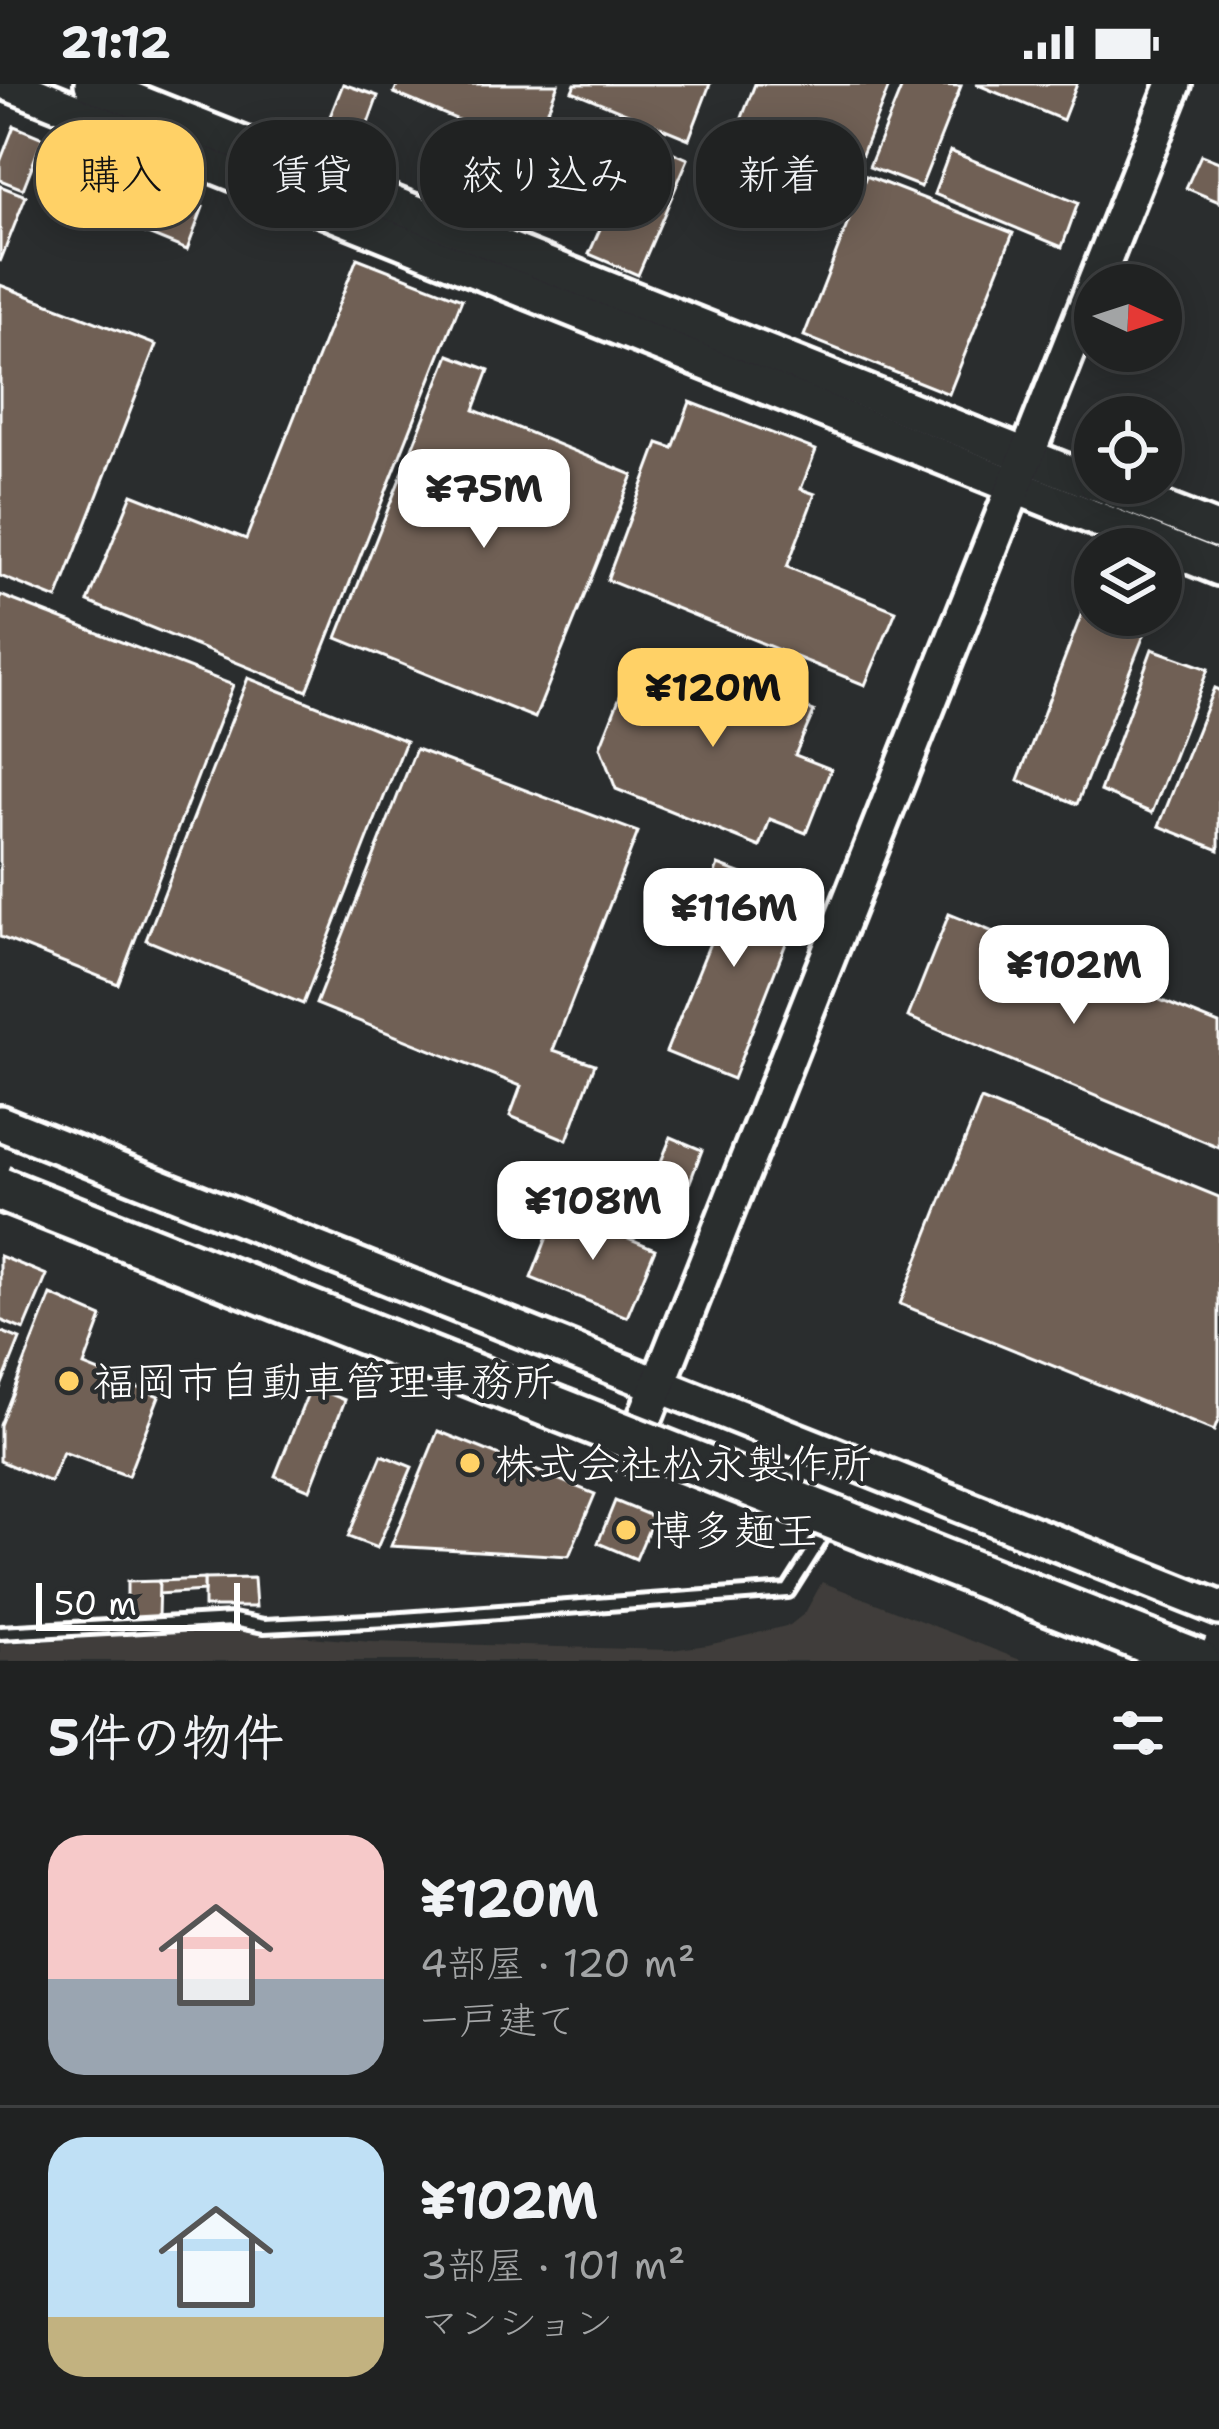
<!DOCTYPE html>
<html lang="ja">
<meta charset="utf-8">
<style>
body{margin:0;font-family:"Shantell Sans","Klee One",sans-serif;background:#282a2a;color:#f1f3f6;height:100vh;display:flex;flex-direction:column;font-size:45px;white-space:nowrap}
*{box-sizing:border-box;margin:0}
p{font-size:39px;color:#a2a4a5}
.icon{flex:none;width:66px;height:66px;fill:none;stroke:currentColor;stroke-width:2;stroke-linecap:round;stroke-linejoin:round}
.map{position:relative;height:1577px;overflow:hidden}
.side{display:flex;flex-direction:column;background:#202222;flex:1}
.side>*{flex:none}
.top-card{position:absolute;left:36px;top:36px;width:1149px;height:108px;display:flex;gap:24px}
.needle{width:78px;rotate:93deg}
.buttons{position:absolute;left:1074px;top:180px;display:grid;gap:24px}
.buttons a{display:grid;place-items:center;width:108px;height:108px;border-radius:50%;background:#202222;box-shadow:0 6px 30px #0003,0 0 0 3px #3d3f40;font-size:60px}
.scale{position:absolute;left:36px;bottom:30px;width:204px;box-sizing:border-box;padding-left:12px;border:6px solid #fff;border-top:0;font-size:33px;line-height:42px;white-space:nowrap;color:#fff;-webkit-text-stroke:9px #2a2d2e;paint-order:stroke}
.price{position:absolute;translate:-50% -102px;padding:0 27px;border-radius:24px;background:#fff;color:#222;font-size:39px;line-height:78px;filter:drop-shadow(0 3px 6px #0008)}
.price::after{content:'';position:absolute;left:50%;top:72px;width:36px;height:27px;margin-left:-18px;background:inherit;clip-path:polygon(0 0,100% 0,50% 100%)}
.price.on{background:#ffd166;color:#111}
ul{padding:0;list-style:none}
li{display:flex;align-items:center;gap:36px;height:300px;padding:0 48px}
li+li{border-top:3px solid #3d3f40}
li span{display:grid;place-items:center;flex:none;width:336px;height:240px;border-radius:36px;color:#555}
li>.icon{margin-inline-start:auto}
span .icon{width:144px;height:144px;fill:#fffc;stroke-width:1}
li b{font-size:51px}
h2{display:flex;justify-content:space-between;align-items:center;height:144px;padding:0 48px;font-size:51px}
.chip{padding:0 42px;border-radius:48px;background:#202222;box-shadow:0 6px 30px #0003,0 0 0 3px #3d3f40;font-size:42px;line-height:108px}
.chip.on{background:#ffd166;color:#111}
.status{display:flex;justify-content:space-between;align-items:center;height:84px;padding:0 60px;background:#202222;direction:ltr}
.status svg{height:33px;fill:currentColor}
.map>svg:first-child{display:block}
.built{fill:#3f3d3a}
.building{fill:#6f6155;stroke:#fff;stroke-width:3}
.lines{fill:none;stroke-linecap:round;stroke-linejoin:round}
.lane-casing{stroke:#fff;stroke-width:20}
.secondary-casing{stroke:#fff;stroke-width:42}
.lane{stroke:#2a2d2e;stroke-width:10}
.secondary{stroke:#2a2d2e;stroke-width:33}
.highway-bridge-casing{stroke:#fff;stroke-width:51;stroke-linecap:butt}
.highway-bridge{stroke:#2a2d2e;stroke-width:42}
.poi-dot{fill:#ffd166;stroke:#2a2d2e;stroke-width:4.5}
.labels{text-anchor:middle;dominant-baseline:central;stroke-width:9;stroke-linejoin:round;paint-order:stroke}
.poi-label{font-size:42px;fill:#fff;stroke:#2a2d2e;text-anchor:start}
</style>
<div class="status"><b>21:12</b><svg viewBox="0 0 49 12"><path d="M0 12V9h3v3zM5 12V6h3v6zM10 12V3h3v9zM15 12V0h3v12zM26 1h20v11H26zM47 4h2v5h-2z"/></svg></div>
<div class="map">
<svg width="1219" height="1577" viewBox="0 0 1219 1577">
<rect width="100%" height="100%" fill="#2a2d2e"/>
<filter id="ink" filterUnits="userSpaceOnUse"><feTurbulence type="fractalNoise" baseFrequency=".00833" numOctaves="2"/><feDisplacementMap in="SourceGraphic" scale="24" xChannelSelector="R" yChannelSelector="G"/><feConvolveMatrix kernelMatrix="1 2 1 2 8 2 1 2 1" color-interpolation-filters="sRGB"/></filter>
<g filter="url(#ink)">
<polygon class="built" points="822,1498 1023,1577 0,1577 0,1560 223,1546 372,1558 671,1566 708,1561 790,1541 805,1529"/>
<g class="building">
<polygon points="343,0 378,12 359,64 323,50"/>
<polygon points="398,0 558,0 519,100 455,73 468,40 394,9"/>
<polygon points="575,0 710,0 689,55 572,7"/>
<polygon points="755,0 890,0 835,139 719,93"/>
<polygon points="903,0 961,2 921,103 869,83"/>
<polygon points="976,0 1077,0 1063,36"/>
<polygon points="14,42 43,54 23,105 0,96 0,78"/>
<polygon points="640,54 688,75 638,191 589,170"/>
<polygon points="950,67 1078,119 1062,163 934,110"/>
<polygon points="1201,71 1219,78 1219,118 1186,104"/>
<polygon points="866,92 1013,149 949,310 804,252"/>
<polygon points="143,100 203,123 187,166 128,142"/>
<polygon points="0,102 26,112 0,178"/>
<polygon points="357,174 462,215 307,607 88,518 132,410 246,455"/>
<polygon points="0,201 156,261 57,515 0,492"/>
<polygon points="449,271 489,286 474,326 633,391 535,634 337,554"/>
<polygon points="690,318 816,366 801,405 815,410 787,483 896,527 865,601 607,496 658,359 673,364"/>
<polygon points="1095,495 1095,531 1152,531 1077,720 1018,696"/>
<polygon points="0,511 233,601 118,900 0,853"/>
<polygon points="1152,565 1208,585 1152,729 1100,707"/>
<polygon points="669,569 814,627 795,671 831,685 806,749 770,735 760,763 616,705 600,663 628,592"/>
<polygon points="248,594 406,657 303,920 146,856"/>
<polygon points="1214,604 1219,606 1219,766 1159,742"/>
<polygon points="416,665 638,748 553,966 595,980 567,1056 510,1032 521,1002 316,920"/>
<polygon points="718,781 804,813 733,995 666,968 718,839 700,831"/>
<polygon points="949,830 1219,940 1219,1064 908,933"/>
<polygon points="981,1016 1219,1113 1219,1334 1214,1347 900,1220"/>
<polygon points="671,1053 702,1066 676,1135 643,1122"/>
<polygon points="558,1125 655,1165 627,1233 531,1194"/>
<polygon points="0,1172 47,1191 24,1246 0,1236"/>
<polygon points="51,1211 102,1233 84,1282 159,1312 128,1392 63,1368 50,1398 0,1377 0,1341"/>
<polygon points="0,1247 20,1255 0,1305"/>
<polygon points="311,1302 345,1316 310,1406 275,1392"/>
<polygon points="438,1347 595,1410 569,1472 391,1462"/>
<polygon points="382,1371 412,1383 377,1464 348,1453"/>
<polygon points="615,1417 654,1433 636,1475 598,1459"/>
<polygon points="254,1494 256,1523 204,1523 204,1495"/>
<polygon points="204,1495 204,1507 158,1510 159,1497"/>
<polygon points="159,1497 158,1533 127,1534 127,1498"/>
</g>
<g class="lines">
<g class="lane-casing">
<polyline id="lane" points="0,1549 233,1536 264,1542 389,1536 788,1507 824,1450"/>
</g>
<g class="secondary-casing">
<g id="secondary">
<polyline points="10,0 1219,484"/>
<polyline points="92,0 1095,399"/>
<polyline points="1096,399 1219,447"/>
<polyline points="0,1039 1219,1524"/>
<polyline points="630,1372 1174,0"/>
</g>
</g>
<use href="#lane" class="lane"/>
<use href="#secondary" class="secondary"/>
<g class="highway-bridge-casing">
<polyline id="highway-bridge" points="0,1105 1197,1577"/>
</g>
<use href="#highway-bridge" class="highway-bridge"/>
</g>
</g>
<g class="poi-dot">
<circle cx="69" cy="1297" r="12"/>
<circle cx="470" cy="1379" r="12"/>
<circle cx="626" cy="1446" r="12"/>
</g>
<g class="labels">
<g class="poi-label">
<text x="93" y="1297">福岡市自動車管理事務所</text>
<text x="494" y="1379">株式会社松永製作所</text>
<text x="650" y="1446">博多麺王</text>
</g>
</g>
</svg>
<div class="buttons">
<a><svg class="needle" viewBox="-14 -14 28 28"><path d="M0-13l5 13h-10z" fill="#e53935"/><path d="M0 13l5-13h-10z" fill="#a2a4a5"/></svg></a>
<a><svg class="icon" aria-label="locate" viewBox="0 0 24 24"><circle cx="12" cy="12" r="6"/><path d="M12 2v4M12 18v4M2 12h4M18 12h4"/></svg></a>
<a><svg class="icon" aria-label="layers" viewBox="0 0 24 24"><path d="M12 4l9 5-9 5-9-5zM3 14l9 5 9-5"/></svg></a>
</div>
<div class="scale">50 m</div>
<b class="price" style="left:484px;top:467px">¥75M</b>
<b class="price on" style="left:713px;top:666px">¥120M</b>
<b class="price" style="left:734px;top:886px">¥116M</b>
<b class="price" style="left:1074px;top:943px">¥102M</b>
<b class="price" style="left:593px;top:1179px">¥108M</b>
<div class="top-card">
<a class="chip on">購入</a>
<a class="chip">賃貸</a>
<a class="chip">絞り込み</a>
<a class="chip">新着</a>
</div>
</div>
<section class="side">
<h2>5件の物件<svg class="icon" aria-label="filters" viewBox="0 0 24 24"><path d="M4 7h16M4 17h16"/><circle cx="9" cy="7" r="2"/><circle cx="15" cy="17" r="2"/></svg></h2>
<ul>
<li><span style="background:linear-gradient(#f6c9c9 60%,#9aa5b1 0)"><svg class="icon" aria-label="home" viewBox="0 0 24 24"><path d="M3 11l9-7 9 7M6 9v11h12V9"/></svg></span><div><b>¥120M</b><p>4部屋 · 120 m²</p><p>一戸建て</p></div></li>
<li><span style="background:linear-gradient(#bfe0f5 75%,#c2b280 0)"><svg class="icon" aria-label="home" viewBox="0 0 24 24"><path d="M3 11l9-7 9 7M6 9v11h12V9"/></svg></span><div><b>¥102M</b><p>3部屋 · 101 m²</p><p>マンション</p></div></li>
</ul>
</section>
